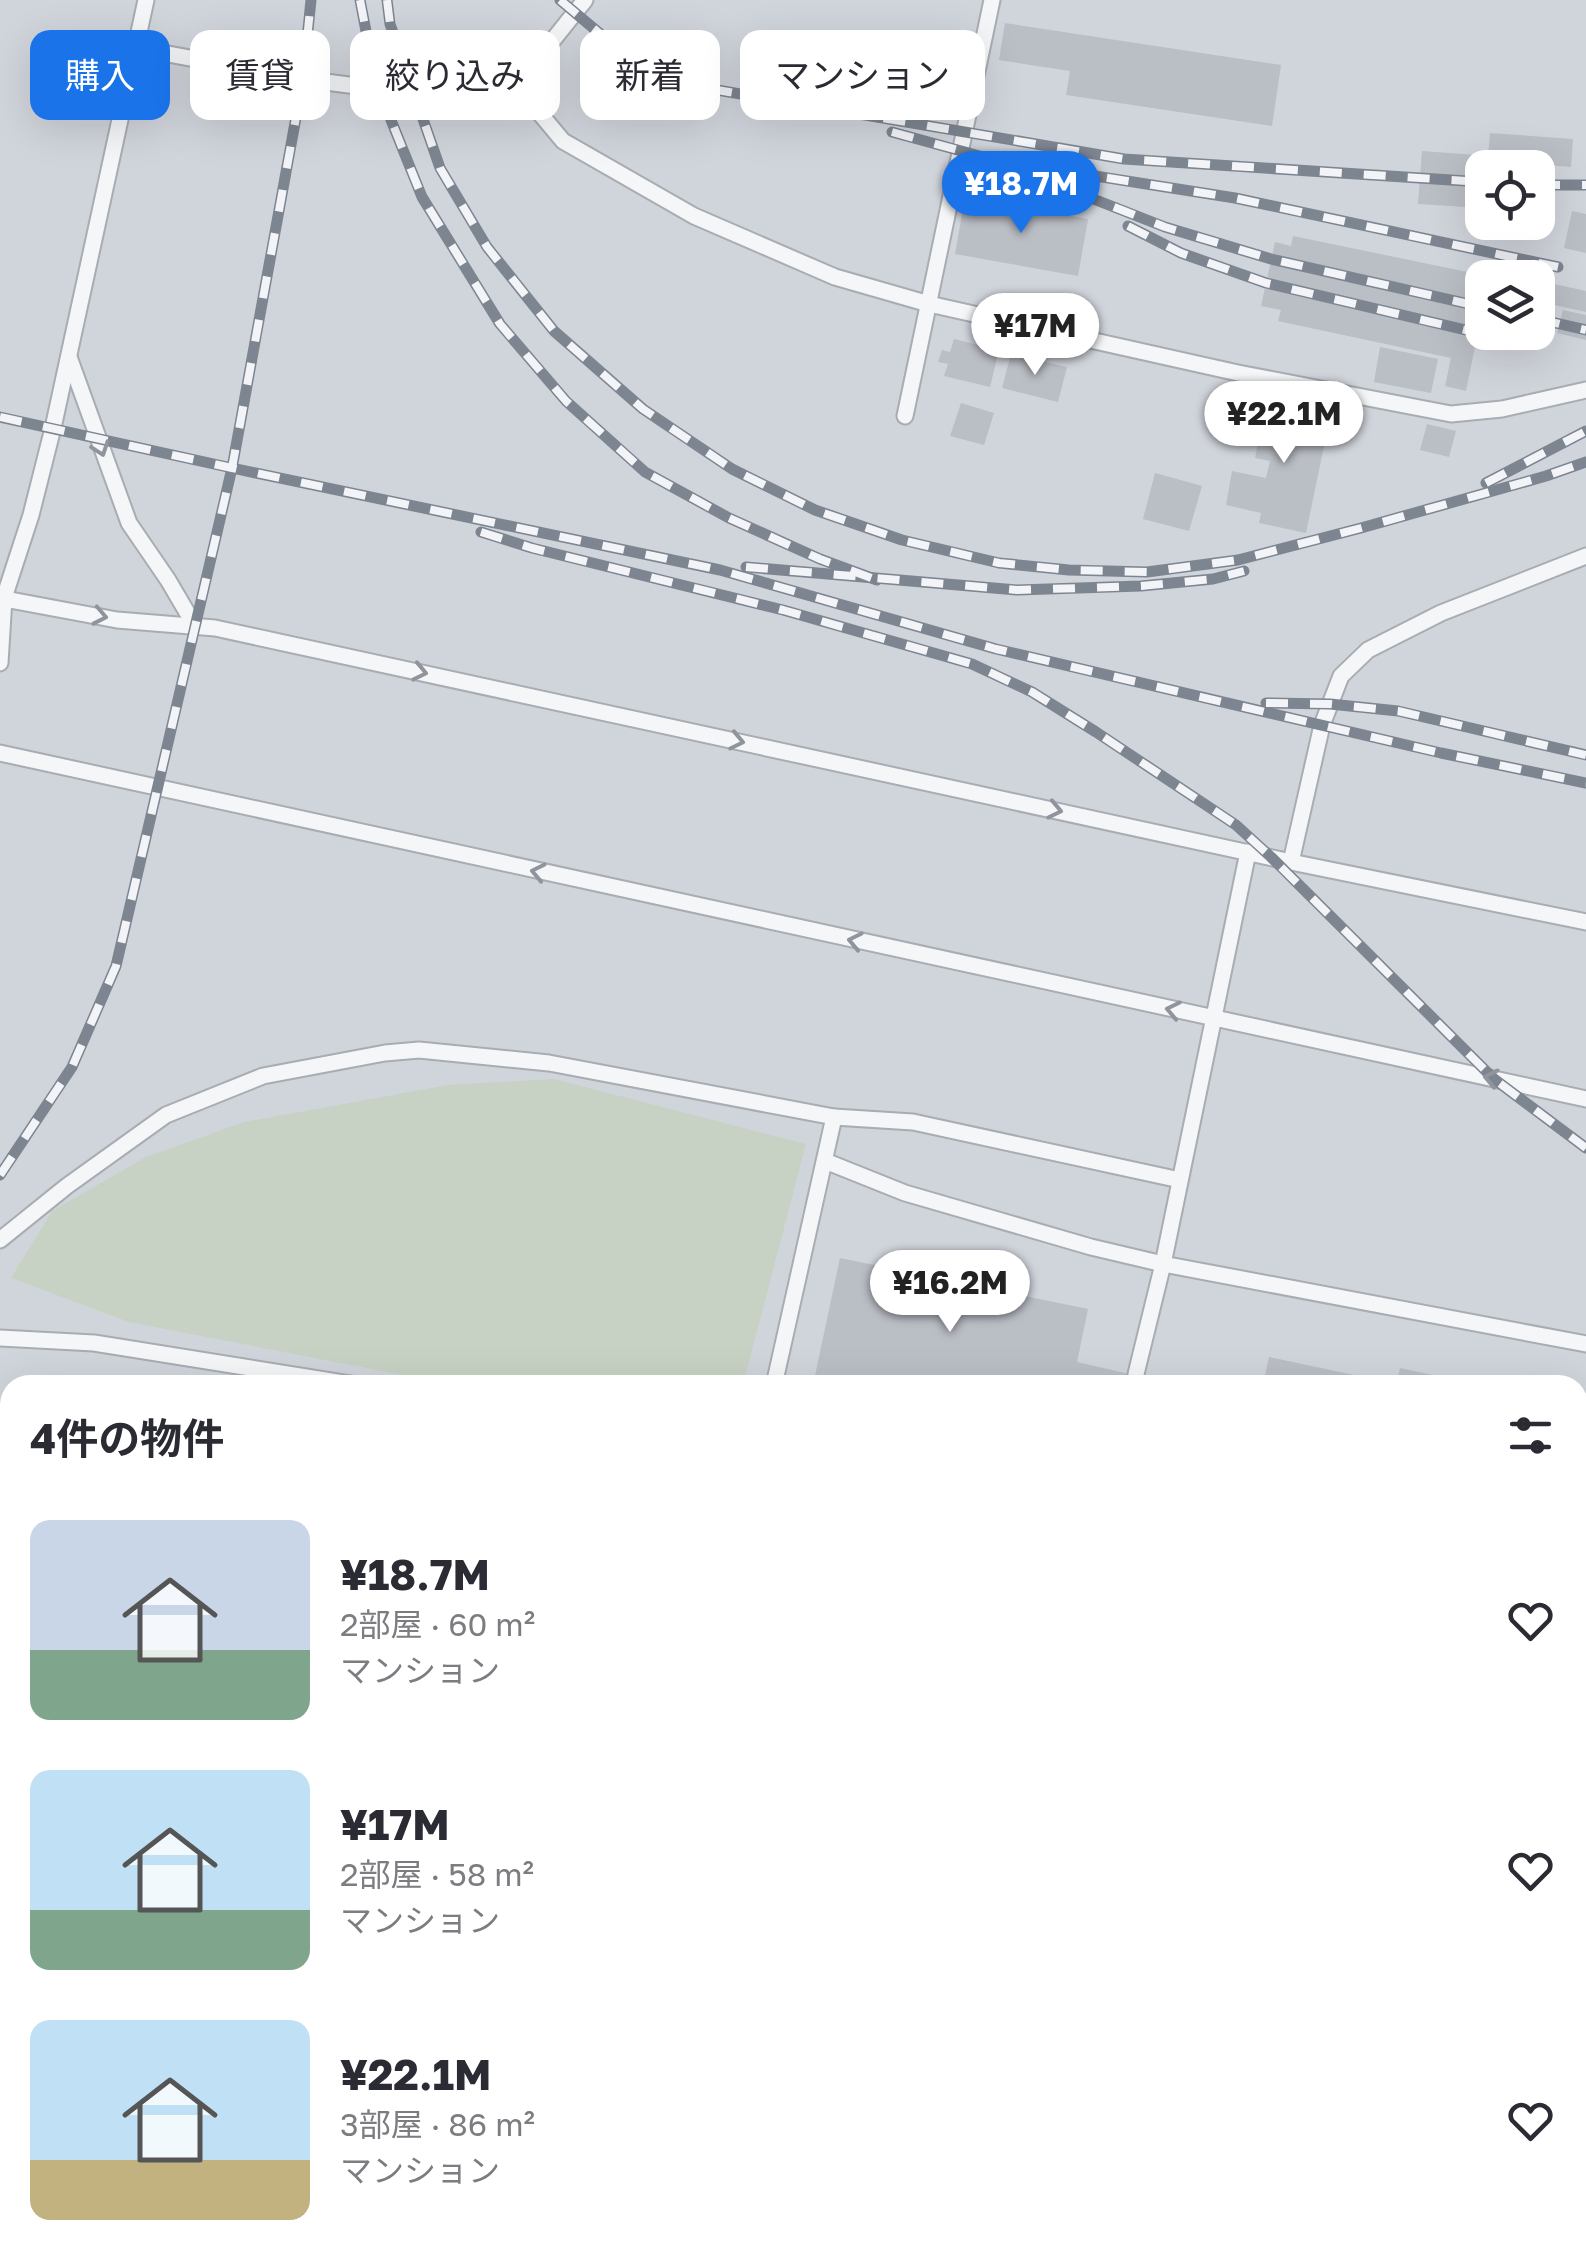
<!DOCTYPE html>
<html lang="ja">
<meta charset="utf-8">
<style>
body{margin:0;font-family:"Golos Text","Noto Sans JP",sans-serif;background:#f2f2f3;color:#2b2b33;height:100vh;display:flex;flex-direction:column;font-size:38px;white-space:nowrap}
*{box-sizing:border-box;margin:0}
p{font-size:32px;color:#7c7c81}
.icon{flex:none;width:55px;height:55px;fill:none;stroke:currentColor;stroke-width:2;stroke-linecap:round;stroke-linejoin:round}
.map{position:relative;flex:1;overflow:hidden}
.panel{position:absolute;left:0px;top:1375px;width:1588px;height:892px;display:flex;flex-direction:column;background:#fff;border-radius:30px 30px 0 0;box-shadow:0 10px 40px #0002}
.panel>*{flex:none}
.guide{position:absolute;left:30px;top:30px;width:1000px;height:90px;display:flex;gap:20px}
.tools{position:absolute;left:1465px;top:150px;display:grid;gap:20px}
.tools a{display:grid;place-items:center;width:90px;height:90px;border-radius:20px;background:#fff;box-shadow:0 10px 40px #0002;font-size:50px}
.price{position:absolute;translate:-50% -85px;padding:0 22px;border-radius:35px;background:#fff;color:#222;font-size:32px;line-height:65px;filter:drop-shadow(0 2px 5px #0008)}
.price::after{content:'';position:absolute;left:50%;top:60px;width:30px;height:22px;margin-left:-15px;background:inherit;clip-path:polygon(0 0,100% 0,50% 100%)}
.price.on{background:#1a73e8;color:#fff}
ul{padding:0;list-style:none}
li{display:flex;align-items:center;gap:30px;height:250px;padding:0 30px}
li span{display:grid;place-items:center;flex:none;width:280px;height:200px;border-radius:20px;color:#555}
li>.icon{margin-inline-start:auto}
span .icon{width:120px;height:120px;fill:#fffc;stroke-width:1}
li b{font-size:42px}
h2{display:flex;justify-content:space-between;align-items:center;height:120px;padding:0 30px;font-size:42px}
.pill{padding:0 35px;border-radius:20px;background:#fff;box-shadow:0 10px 40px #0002;font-size:35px;line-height:90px}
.pill.on{background:#1a73e8;color:#fff}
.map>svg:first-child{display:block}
.built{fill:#d0d4db;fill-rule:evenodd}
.green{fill:#c8d2c4}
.building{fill:#babec5}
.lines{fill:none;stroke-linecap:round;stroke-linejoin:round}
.service-casing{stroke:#a8acb3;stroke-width:19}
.service{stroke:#f5f6f8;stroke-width:15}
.rail-casing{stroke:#7d8591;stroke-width:11}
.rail{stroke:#f2f4f7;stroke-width:8;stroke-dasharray:22;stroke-linecap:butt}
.oneway{stroke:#90949c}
</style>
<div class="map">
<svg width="1586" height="2266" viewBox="0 0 1586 2266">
<rect width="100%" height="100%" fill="#e2e5e9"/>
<path class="built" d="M 0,0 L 1586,0 L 1586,2266 L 0,2266 ZM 1482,168 L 1538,168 L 1538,222 L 1482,222 ZM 1482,278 L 1538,278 L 1538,332 L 1482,332 ZM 10,1385 L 1578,1385 L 1578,2258 L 10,2258 Z"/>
<polygon class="green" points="554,1079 806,1144 743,1385 454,1385 129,1322 11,1278 52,1211 146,1157 244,1122 448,1085"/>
<g class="building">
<polygon points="1005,23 1281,65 1272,126 1066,95 1070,71 999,60"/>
<polygon points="1490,133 1573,139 1571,167 1547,165 1544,213 1538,213 1538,168 1487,168"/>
<polygon points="1422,151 1476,155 1475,167 1482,167 1482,208 1418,204"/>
<polygon points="965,197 1088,219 1078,276 955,254"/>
<polygon points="1572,211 1586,214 1586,253 1564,248"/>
<polygon points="1488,222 1518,222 1515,235 1486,228"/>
<polygon points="1293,236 1482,275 1482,312 1466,391 1445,386 1451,358 1278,321 1281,310 1261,306 1275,242 1291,246"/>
<polygon points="1554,284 1586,291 1586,312 1550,304"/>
<polygon points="1563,310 1586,315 1586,340 1557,333"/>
<polygon points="954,339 999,350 990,387 944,376 948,364 938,362 942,350 950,352"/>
<polygon points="1380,347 1438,359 1431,393 1374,382"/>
<polygon points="1011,354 1067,367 1058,402 1002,388"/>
<polygon points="1267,398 1331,412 1306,533 1259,523 1261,513 1226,505 1232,471 1266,478 1270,461 1255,458"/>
<polygon points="961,403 994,413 984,445 950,436"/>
<polygon points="1427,424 1456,431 1449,457 1420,450"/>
<polygon points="1155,473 1202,486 1189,531 1143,519"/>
<polygon points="840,1258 1088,1309 1077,1362 1177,1385 1098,1385 1073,1379 1072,1385 813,1385"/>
<polygon points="1269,1357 1378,1380 1377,1385 1263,1385"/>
<polygon points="1400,1368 1470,1383 1470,1385 1396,1385"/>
<polygon points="1578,1406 1586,1408 1586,1507 1578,1505"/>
<polygon points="1578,1594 1586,1596 1586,1687 1578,1685"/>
<polygon points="0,1846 10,1848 10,2250 0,2248"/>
<polygon points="1578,1954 1586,1956 1586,2266 86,2266 54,2259 1578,2258"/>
</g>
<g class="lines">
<g class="service-casing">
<g id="service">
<polyline points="136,48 303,79 501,105 585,0"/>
<polyline points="517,86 563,141 694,216 835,277 929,304 1238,373 1451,414 1502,409 1586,390"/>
<polyline points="69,357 129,523 168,580 195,626"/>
<polyline points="905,416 992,0"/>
<polyline points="0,598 117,620 215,628 1291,862 1586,922"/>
<polyline points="2,604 31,515 53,428 146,0"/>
<polyline points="0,663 4,598"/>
<polyline points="0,753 1586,1099"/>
<polyline points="1291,862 1322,725 1341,676 1368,650 1441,613 1586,556"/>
<polyline points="825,1161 905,1193 1091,1247 1163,1264 1586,1344"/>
<polyline points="0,1240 67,1186 166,1115 263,1076 385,1053 419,1050 549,1063 834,1117 913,1122 1180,1180"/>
<polyline points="0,1338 94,1343 356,1385"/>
<polyline points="1136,1374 1163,1264 1248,852"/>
<polyline points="774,1385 834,1117"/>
<polyline points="0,1606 10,1605"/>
<polyline points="1578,1850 1586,1852"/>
</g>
</g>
<use href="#service" class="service"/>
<g class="rail-casing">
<g id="rail">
<polyline points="360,0 370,52 391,120 422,197 500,324 566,401 645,472 729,518 820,559 877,580"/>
<polyline points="387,0 390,24 440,168 487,247 554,331 643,409 732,469 815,510 902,540 999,563 1069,570 1147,572 1238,560 1361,528 1546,476 1586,462"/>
<polyline points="560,0 617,48 717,90 1124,159 1482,182"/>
<polyline points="892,132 994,160 1235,198 1558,267"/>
<polyline points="1032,175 1165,227 1271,259 1482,307"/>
<polyline points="1538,185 1586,185"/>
<polyline points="1128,226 1181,253 1266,283 1470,331"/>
<polyline points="1538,319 1586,330"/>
<polyline points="0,417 232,468 720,570 996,649 1441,753 1586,783"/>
<polyline points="1486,483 1586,431"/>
<polyline points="481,532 532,548 783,610 972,664 1032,692 1096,732 1236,825 1271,857 1494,1079 1586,1148"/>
<polyline points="746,567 1017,590 1141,586 1213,579 1244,571"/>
<polyline points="1266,703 1330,704 1398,711 1586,755"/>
<polyline points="0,1175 72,1067 116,966 232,468 303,79 311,0"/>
</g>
</g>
<use href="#rail" class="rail"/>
</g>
<defs><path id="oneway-chevron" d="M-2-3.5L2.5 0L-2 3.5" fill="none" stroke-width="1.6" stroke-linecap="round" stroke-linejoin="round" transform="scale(2.5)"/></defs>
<g class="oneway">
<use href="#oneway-chevron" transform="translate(101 449) rotate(71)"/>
<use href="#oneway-chevron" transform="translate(100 616) rotate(11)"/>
<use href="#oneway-chevron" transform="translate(420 672) rotate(12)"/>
<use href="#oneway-chevron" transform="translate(737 741) rotate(12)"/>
<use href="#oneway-chevron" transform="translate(1055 810) rotate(12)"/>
<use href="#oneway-chevron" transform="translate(538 872) rotate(-168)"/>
<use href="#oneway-chevron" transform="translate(855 941) rotate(-168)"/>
<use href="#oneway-chevron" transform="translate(1173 1010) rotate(-168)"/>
<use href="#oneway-chevron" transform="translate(1491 1078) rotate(-168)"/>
</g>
</svg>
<div class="tools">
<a><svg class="icon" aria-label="locate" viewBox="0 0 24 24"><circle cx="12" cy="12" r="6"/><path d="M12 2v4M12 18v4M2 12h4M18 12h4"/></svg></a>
<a><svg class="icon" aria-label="layers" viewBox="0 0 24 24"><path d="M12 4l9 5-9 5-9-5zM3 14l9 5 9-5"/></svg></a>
</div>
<b class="price on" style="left:1021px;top:236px">¥18.7M</b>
<b class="price" style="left:1035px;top:378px">¥17M</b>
<b class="price" style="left:1284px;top:466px">¥22.1M</b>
<b class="price" style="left:950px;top:1335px">¥16.2M</b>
<div class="guide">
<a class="pill on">購入</a>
<a class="pill">賃貸</a>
<a class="pill">絞り込み</a>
<a class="pill">新着</a>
<a class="pill">マンション</a>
</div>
<section class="panel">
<h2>4件の物件<svg class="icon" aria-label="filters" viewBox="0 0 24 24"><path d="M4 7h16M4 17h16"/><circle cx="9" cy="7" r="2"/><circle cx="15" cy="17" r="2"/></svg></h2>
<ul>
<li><span style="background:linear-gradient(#c9d6e8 65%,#7fa58c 0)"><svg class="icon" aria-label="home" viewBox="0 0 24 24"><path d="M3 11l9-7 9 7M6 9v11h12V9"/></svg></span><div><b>¥18.7M</b><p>2部屋 · 60 m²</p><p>マンション</p></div><svg class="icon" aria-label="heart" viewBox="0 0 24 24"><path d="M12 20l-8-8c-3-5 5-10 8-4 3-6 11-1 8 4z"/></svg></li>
<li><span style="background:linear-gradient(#bfe0f5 70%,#7fa58c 0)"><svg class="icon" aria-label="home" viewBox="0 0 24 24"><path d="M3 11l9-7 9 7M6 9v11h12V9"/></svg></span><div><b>¥17M</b><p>2部屋 · 58 m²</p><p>マンション</p></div><svg class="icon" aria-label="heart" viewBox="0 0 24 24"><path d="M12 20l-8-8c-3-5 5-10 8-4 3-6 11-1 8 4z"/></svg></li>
<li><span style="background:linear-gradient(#bfe0f5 70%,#c2b280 0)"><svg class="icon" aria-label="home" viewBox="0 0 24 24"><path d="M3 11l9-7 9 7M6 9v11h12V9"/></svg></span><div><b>¥22.1M</b><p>3部屋 · 86 m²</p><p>マンション</p></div><svg class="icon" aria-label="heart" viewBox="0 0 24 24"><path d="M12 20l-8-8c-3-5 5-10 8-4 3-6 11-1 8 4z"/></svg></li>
</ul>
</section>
</div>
